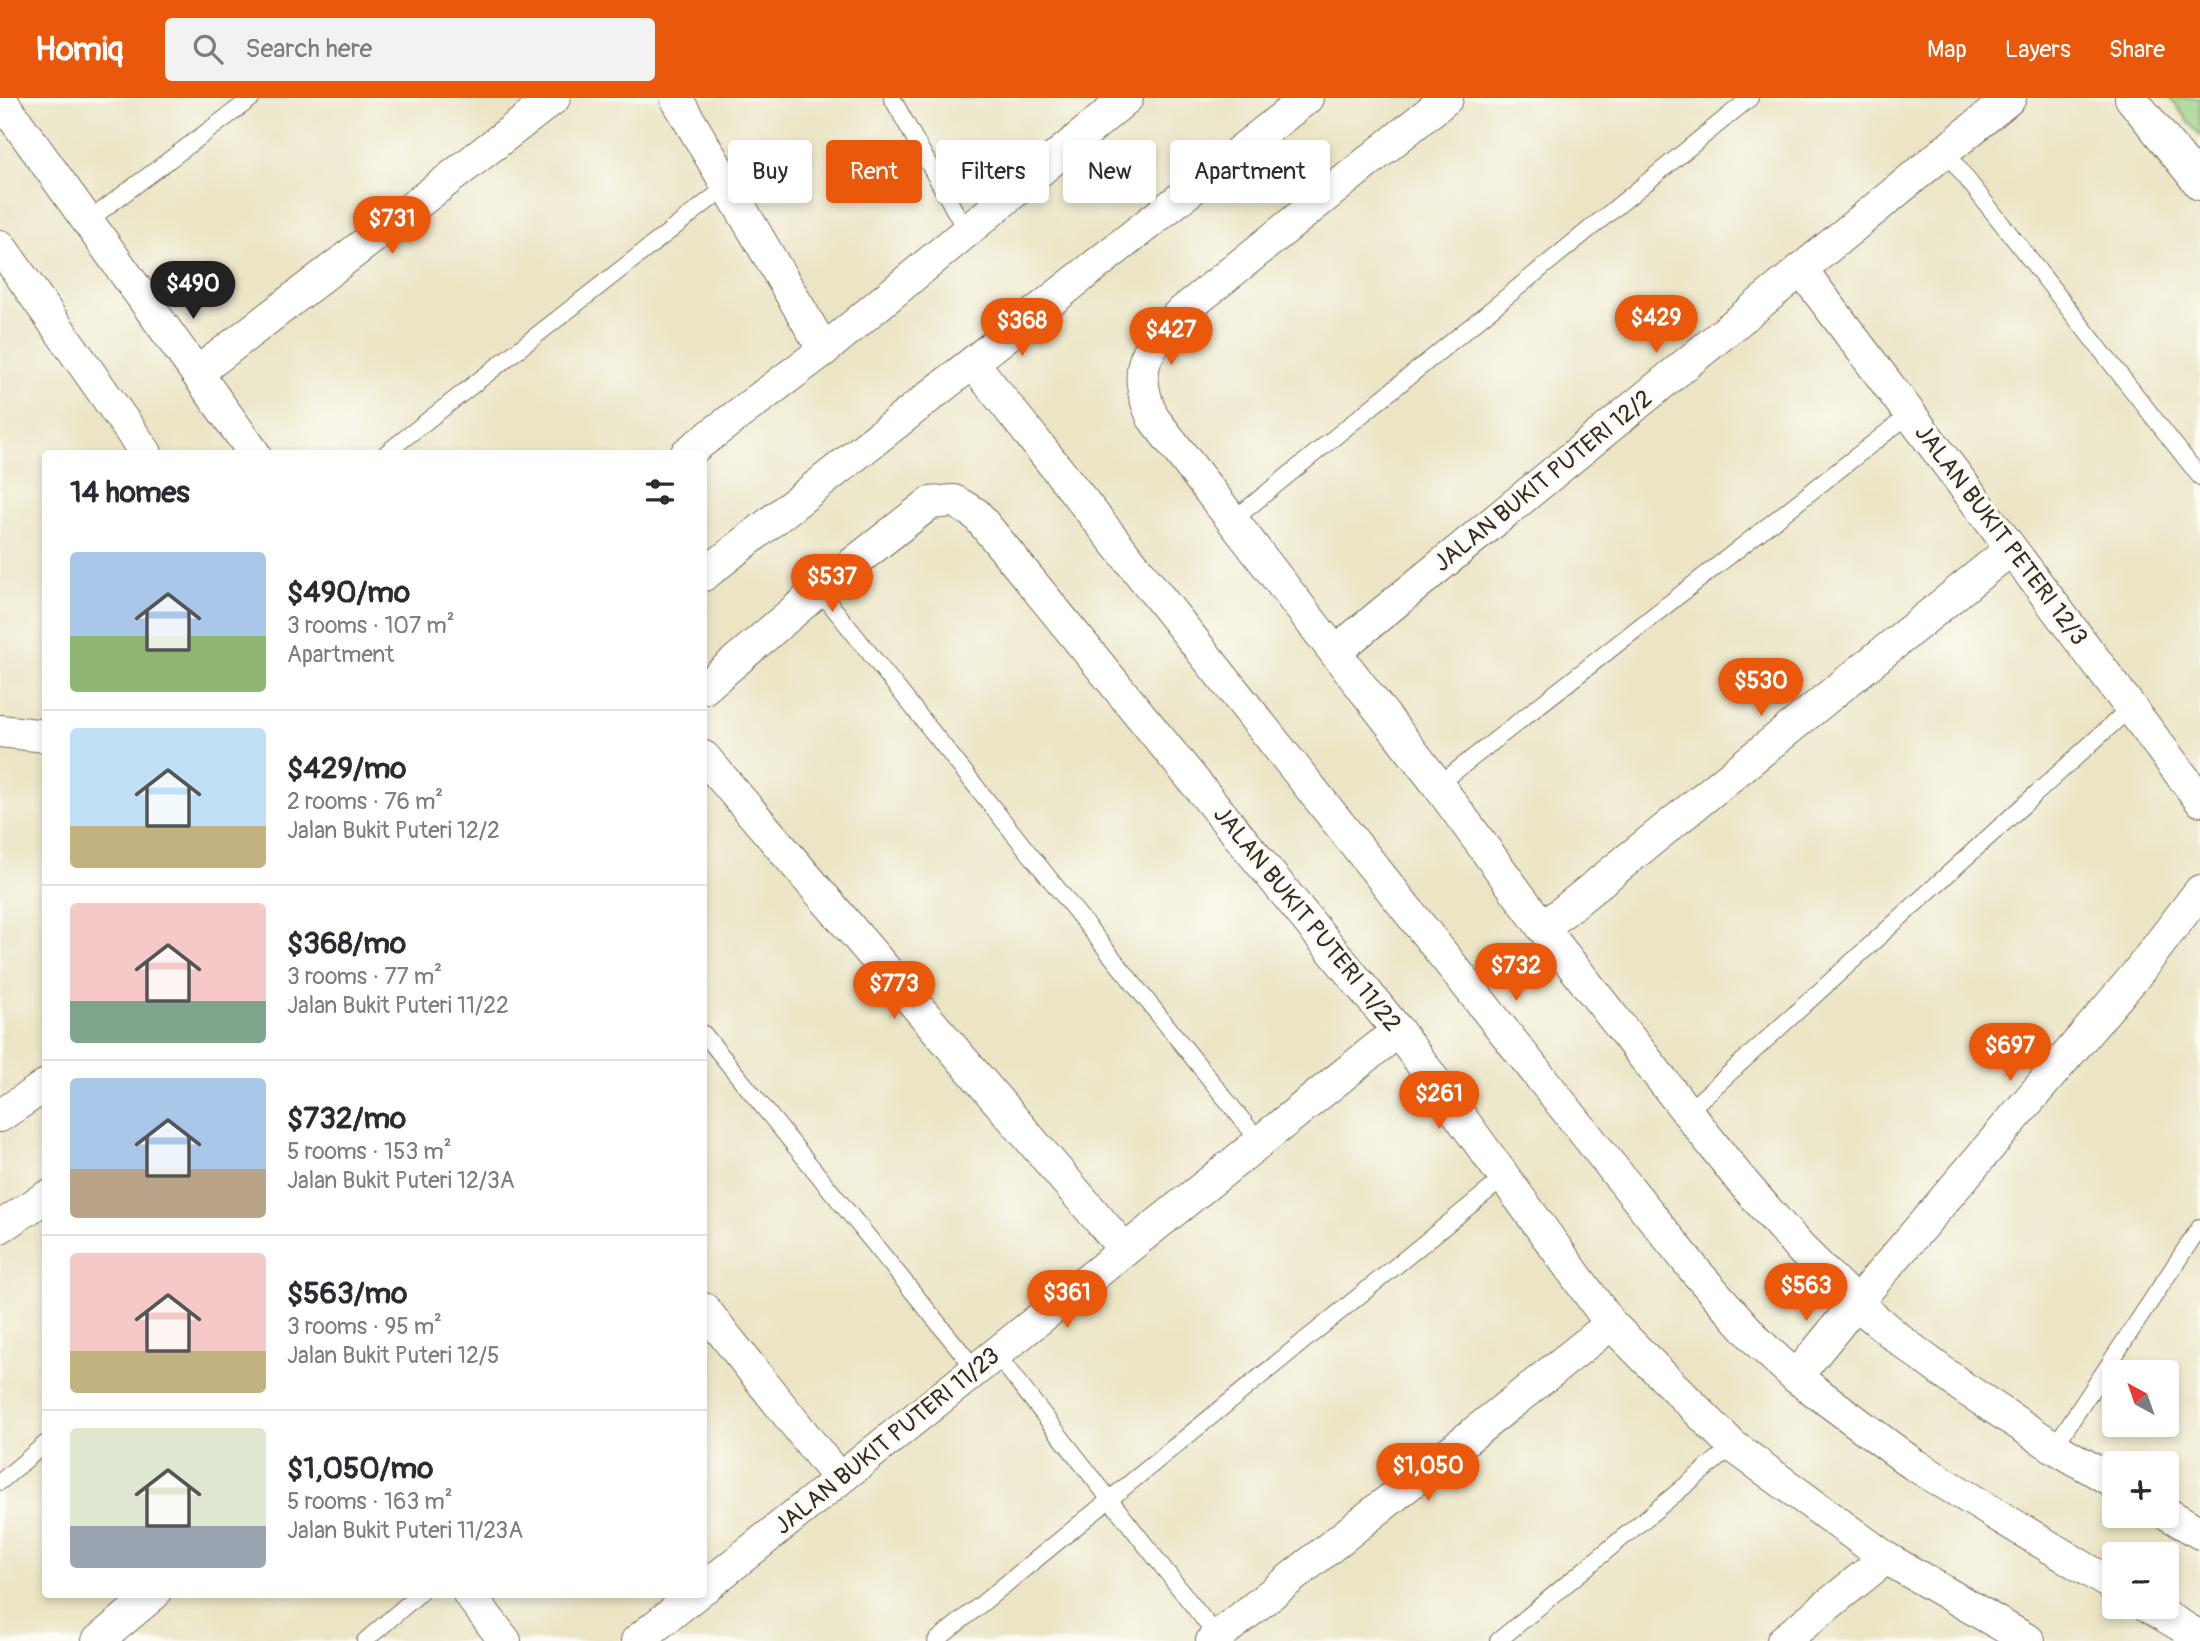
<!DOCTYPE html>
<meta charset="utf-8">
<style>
body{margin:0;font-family:Pangolin,sans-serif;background:#f2f2f3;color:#2b2b33;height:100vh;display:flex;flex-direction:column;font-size:26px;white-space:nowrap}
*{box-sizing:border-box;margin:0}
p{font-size:23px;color:#7c7c81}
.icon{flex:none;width:38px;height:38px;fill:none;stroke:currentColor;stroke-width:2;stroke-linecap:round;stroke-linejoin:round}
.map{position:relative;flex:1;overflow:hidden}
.panel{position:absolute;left:42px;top:352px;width:665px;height:1148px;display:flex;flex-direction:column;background:#fff;border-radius:7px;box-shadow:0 4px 10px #0003}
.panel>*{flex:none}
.hud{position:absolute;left:728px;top:42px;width:665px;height:63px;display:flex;gap:14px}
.needle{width:46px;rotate:320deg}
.controls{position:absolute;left:2102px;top:1262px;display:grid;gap:14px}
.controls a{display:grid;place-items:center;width:77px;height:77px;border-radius:7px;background:#fff;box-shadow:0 4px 10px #0003;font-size:35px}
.price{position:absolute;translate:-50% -60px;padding:0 16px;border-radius:24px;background:#ea580c;color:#fff;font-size:23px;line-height:46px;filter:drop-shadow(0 2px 4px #0008)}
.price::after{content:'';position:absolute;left:50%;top:42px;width:21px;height:16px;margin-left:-10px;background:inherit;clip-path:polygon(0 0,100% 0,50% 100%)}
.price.on{background:#222;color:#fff}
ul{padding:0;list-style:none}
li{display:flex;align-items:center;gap:21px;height:175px;padding:0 28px}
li+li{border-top:2px solid #e1e1e2}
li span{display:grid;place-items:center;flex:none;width:196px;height:140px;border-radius:7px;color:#555}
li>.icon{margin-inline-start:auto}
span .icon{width:84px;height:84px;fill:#fffc;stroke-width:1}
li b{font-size:30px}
h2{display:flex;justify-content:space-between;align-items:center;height:84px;padding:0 28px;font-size:30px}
.chip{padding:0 24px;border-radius:7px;background:#fff;box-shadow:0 4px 10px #0003;font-size:24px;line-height:63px}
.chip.on{background:#ea580c;color:#fff}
header{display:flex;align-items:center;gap:42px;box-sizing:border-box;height:98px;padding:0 35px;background:#ea580c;color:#fff}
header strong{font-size:33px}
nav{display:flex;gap:38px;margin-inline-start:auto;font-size:24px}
.search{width:490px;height:63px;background:#f2f2f3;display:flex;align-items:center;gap:18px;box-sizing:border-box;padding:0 24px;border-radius:7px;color:#7c7c81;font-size:26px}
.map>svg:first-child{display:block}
.green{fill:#99d184;stroke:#6a7e51;stroke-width:2}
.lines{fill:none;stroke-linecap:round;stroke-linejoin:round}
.service-casing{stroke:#796b58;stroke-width:18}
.minor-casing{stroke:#796b58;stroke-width:34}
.service{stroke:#fff;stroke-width:16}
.minor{stroke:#fff;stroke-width:32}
.labels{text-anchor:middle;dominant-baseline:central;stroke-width:7;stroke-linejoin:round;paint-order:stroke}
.street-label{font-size:24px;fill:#3b2a1e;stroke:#fdfcf7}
</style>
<header>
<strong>Homiq</strong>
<div class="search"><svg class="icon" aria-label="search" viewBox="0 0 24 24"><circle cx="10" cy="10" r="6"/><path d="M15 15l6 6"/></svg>Search here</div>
<nav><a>Map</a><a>Layers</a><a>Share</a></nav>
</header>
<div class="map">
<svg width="2200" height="1543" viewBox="0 0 2200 1543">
<rect width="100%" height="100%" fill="#fdfcf7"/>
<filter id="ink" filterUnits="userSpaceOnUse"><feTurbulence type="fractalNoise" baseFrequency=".0143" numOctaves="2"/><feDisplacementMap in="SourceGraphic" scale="14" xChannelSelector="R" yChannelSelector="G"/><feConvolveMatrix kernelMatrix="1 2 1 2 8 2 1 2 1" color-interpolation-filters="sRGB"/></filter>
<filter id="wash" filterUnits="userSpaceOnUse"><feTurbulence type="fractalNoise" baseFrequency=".00686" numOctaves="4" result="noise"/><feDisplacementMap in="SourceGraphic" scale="28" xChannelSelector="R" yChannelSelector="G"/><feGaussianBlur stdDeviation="1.57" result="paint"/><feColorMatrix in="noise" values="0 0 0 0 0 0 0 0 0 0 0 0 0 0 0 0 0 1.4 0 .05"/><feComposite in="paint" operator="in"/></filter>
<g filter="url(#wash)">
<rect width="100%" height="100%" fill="#ebe5c5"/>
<polygon class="green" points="2170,0 2200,0 2200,38"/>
</g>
<g filter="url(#ink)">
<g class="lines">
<g class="service-casing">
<g id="service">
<polyline points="892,0 966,133"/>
<polyline points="1945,53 2200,379"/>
<polyline points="89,122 252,0"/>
<polyline points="386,355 726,89"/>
<polyline points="1232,423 1750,0"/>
<polyline points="819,492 1260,1044"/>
<polyline points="1438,687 1910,316"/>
<polyline points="704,936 976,1272"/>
<polyline points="1687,1014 2130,610"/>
<polyline points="996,1256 1219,1541"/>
<polyline points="2054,1349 2200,1129"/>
<polyline points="0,1384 46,1345"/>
<polyline points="365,1543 419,1496"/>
<polyline points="936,1543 1505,1079"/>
<polyline points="1498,1543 1733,1348"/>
</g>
</g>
<g class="minor-casing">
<g id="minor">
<polyline points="676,0 824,252"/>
<path d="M 1447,0 L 1177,218 C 1143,253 1132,274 1153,320 L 1438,687 L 1543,830 L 1739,1080 L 1800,1150 L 1856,1205 L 1900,1242 L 1964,1290 L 2054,1349 L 2114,1384"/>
<polyline points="2131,0 2200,86"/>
<polyline points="0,1 254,355"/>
<polyline points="0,148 146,355"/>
<polyline points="1801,171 2200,702"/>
<polyline points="973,265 1603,1058 1697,1175 1760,1246 1796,1279 1913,1366 2114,1488"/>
<polyline points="197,275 554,0"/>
<polyline points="687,355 824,252 1127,0"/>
<polyline points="704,477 1307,0"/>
<polyline points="1335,554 2010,0"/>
<polyline points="704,590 819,492 930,405 954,403 976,416 1398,933 1611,1226 1733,1348 1886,1460 2029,1543"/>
<polyline points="0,633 46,638"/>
<polyline points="704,659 1125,1152"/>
<polyline points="1543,830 2011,451"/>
<polyline points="0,1018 46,987"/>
<polyline points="0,1129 46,1099"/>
<polyline points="704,1211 839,1381"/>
<polyline points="1796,1279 1856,1205 2135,878 2200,793"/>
<polyline points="2166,1415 2200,1435"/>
<polyline points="704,1490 1398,933"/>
<polyline points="469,1496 505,1543"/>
<polyline points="2148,1508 2200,1539"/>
<polyline points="98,1543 154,1496"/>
<polyline points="637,1543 696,1496"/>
<polyline points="1212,1543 1611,1226"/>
<polyline points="1783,1543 1886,1460"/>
</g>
</g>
<use href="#service" class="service"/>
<use href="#minor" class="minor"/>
</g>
</g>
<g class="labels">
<g class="street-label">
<text transform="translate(1543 383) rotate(-39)">JALAN BUKIT PUTERI 12/2</text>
<text transform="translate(2001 437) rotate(53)">JALAN BUKIT PETERI 12/3</text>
<text transform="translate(1307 821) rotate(51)">JALAN BUKIT PUTERI 11/22</text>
<text transform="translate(887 1343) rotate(-39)">JALAN BUKIT PUTERI 11/23</text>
</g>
</g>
</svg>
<div class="controls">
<a><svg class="needle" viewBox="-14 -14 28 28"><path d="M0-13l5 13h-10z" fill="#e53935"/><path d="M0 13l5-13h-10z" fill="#7c7c81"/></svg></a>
<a>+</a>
<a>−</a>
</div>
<b class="price" style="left:392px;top:158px">$731</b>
<b class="price on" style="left:193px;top:223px">$490</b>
<b class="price" style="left:1656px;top:257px">$429</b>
<b class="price" style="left:1022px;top:260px">$368</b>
<b class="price" style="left:1171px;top:269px">$427</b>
<b class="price" style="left:832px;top:516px">$537</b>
<b class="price" style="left:1761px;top:620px">$530</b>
<b class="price" style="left:1516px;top:905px">$732</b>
<b class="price" style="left:894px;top:923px">$773</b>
<b class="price" style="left:2010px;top:985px">$697</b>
<b class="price" style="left:1439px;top:1033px">$261</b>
<b class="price" style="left:1806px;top:1225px">$563</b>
<b class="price" style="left:1067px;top:1232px">$361</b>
<b class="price" style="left:1428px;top:1405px">$1,050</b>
<div class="hud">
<a class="chip">Buy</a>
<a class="chip on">Rent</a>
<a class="chip">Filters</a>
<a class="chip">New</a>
<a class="chip">Apartment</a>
</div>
<section class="panel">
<h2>14 homes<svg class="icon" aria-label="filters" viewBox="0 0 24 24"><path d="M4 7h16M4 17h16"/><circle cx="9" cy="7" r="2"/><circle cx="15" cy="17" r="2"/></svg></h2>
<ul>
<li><span style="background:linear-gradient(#a9c7e8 60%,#8fb573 0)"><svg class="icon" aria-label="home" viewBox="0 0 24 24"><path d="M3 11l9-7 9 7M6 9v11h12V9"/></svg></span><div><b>$490/mo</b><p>3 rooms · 107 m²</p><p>Apartment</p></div></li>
<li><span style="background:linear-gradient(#bfe0f5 70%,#c2b280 0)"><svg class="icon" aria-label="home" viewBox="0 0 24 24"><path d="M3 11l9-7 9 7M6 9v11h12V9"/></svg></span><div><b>$429/mo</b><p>2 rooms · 76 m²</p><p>Jalan Bukit Puteri 12/2</p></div></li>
<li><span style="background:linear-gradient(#f6c9c9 70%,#7fa58c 0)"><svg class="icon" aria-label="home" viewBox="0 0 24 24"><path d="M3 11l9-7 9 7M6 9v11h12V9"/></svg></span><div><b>$368/mo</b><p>3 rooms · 77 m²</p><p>Jalan Bukit Puteri 11/22</p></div></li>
<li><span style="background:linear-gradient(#a9c7e8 65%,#b9a48a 0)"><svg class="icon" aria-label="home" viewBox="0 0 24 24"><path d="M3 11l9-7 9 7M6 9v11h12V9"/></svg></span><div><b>$732/mo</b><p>5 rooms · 153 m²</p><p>Jalan Bukit Puteri 12/3A</p></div></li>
<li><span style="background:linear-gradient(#f6c9c9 70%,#c2b280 0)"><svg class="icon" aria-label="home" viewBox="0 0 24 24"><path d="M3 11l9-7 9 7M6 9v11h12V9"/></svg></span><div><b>$563/mo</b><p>3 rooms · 95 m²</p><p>Jalan Bukit Puteri 12/5</p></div></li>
<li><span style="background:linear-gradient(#dfe7d0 70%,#9aa5b1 0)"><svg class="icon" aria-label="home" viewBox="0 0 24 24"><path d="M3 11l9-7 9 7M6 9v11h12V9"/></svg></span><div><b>$1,050/mo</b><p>5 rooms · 163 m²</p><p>Jalan Bukit Puteri 11/23A</p></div></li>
</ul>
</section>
</div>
